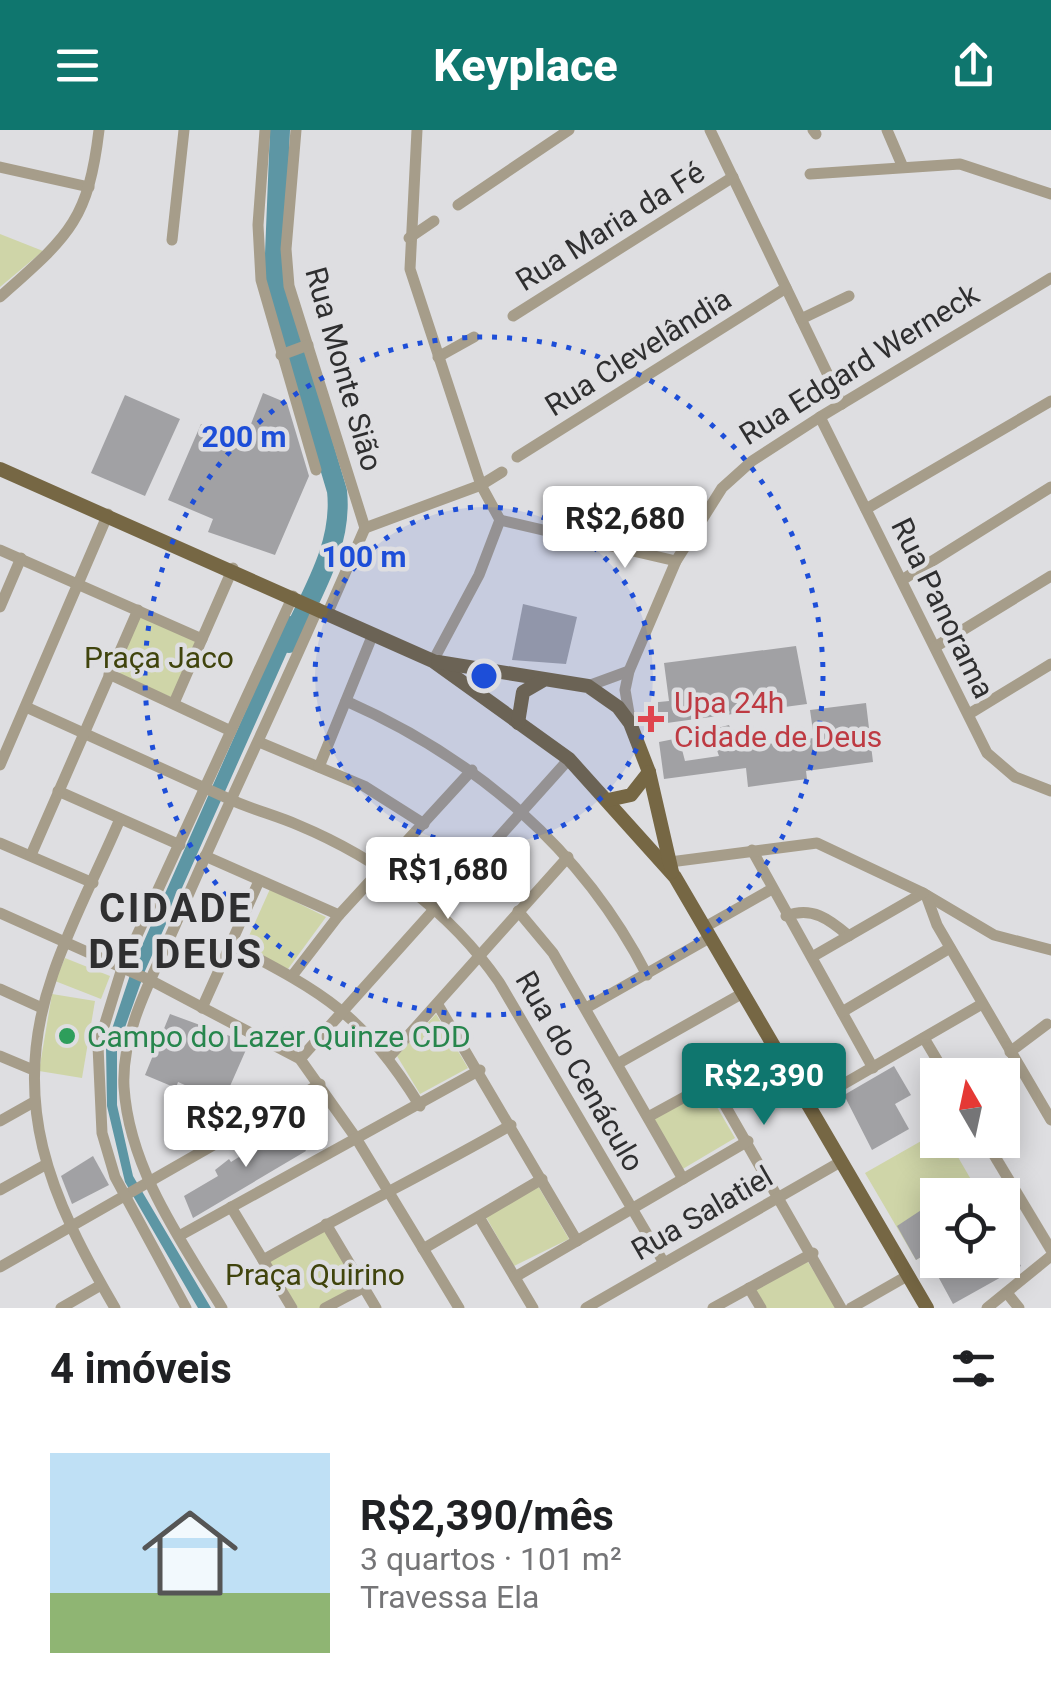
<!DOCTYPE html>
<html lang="pt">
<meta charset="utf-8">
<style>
body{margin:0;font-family:Roboto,sans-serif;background:#f2f2f2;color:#202124;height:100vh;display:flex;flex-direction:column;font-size:38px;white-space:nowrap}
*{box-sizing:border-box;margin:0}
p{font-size:32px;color:#757577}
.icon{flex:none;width:55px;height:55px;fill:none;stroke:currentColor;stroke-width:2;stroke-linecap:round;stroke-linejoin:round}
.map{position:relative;height:1178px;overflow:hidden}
.details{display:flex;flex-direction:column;background:#fff;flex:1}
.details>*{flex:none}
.needle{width:65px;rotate:351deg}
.buttons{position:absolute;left:920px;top:928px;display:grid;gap:20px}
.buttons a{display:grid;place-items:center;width:100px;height:100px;border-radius:0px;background:#fff;box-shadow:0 5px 25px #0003;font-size:50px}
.price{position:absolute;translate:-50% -85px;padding:0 22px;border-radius:10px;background:#fff;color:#222;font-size:32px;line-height:65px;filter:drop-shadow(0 2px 5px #0008)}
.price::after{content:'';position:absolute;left:50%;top:60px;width:30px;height:22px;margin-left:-15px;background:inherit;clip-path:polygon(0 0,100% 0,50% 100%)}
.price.current{background:#0f766e;color:#fff}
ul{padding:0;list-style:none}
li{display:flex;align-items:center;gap:30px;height:250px;padding:0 50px}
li+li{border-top:2px solid #e0e0e0}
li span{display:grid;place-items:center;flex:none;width:280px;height:200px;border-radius:0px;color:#555}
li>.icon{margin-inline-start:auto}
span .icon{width:120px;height:120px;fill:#fffc;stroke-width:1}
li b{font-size:42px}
h2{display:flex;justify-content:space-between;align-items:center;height:120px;padding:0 50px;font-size:42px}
header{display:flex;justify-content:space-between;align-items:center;height:130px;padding:0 50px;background:#0f766e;color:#fff;font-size:45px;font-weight:800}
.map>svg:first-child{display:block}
.green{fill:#cfd5a8}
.water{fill:#5d96a4}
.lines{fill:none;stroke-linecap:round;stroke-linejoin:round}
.river{stroke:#5d96a4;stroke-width:20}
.building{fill:#a1a1a4}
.minor{stroke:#a69d8a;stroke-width:11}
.major{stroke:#766744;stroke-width:14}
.ring{fill:none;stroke:#1d4ed8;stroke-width:5;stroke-dasharray:5 10}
.health-dot{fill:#e0444e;stroke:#dedee1;stroke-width:4}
.leisure-dot{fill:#2e9e5b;stroke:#dedee1;stroke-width:4}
.labels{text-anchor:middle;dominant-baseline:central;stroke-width:9;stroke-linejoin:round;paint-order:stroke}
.street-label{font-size:30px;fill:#2f2f30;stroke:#dedee1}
.park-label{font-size:30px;fill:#40440d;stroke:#dedee1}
.health-label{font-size:30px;fill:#be3a42;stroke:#dedee1;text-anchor:start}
.leisure-label{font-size:30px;fill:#27864d;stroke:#dedee1;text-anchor:start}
.district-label{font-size:40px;font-weight:bold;letter-spacing:2.5px;fill:#2f2f30;stroke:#dedee1}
.centre{fill:#1d4ed8;stroke:#dedee1;stroke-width:5}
.ring-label{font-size:30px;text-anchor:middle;font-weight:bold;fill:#1d4ed8;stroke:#dedee1;stroke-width:9;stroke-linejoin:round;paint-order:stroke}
</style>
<header><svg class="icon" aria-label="menu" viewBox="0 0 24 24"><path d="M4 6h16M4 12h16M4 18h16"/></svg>Keyplace<svg class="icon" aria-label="share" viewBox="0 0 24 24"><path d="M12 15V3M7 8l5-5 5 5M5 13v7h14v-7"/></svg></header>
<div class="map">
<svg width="1051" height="1178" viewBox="0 0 1051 1178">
<rect width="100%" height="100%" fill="#dedee1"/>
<g class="green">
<polygon points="0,104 43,121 0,157"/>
<polygon points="140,485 204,512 178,570 114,543"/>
<polygon points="270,759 326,787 288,839 244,817"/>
<polygon points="65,828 110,846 101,869 55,851"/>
<polygon points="52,864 95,871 82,948 39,941"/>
<polygon points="436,884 468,938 420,964 397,926"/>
<polygon points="707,960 735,1008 681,1040 653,988"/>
<polygon points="937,1002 938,1010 948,1010 980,1065 938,1065 937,1117 916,1130 865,1043"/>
<polygon points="538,1056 569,1109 514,1136 486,1087"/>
<polygon points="325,1097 361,1158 324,1178 298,1178 268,1130"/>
<polygon points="806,1129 837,1178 764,1178 753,1160"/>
</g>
<polygon class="water" points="288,485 301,491 145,841 117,920 117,975 133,1046 211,1178 198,1178 125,1052 107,976 106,917 133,836"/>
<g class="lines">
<path class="river" d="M 280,0 L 274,149 L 337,361 C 343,416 311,464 289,513"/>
</g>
<g class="building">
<polygon points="263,263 287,273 309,346 275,425 208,402 213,389 168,370 201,294 244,312"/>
<polygon points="125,265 180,289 145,366 91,343"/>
<polygon points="523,474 577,487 566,534 512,530"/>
<polygon points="796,516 807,574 652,595 649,573 669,571 664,533"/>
<polygon points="866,573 873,632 806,641 807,649 748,657 746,638 664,649 659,612 679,608 685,631 719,626 710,600 729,595 737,618 814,608 810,580"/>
<polygon points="170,884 249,913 223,972 178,952 176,958 145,945"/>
<polygon points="894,936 911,965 895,974 909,999 872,1020 844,965"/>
<polygon points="290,995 306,1021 193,1088 184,1066 218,1046 215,1040 229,1029 231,1032"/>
<polygon points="93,1026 109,1055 72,1074 61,1046"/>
<polygon points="938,1069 938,1117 916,1130 897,1096"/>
<polygon points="1002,1104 1021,1136 953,1174 934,1139 950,1130 1002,1130"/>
</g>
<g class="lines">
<g class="minor">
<polyline points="265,0 258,95 261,150 316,340"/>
<polyline points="296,0 286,119 289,156 365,398 328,482"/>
<polyline points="417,0 410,139 481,355 500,390"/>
<polyline points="710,0 842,274"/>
<polyline points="813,0 816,4"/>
<polyline points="887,0 902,35"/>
<polyline points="0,37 89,57"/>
<polyline points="810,44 960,34 1051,64"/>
<polyline points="458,75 569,0"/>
<polyline points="409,108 434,91"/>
<polyline points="172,110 184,0"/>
<path d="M 0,167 C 67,107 88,93 99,0"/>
<polyline points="513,186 733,47"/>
<polyline points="801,189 849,166"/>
<polyline points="281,225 308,215"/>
<polyline points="438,227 474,207"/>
<polyline points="820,287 987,623 1015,647 1051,661"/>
<polyline points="517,327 786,158"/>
<polyline points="866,379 1051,271"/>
<polyline points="500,390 676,431"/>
<polyline points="365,398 481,355 502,342"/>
<polyline points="0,420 202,509"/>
<polyline points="902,450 1051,357"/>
<polyline points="0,477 21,428"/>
<polyline points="935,517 1051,446"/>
<polyline points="433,531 479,445 500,390"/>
<polyline points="109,544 231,601"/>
<polyline points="588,556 629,541"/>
<path d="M 346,571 C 475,628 582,718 647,845"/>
<polyline points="174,573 233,438"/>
<path d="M 26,577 C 93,608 160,638 227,668 C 250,679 275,685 298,695 C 377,728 450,781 499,852 L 664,1133"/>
<polyline points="969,584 1051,534"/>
<polyline points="630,589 625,560 629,541 676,431 722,358 752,331 820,287 1051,148"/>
<polyline points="259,612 364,656 424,694"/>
<polyline points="0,635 108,384"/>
<polyline points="319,637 373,504"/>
<polyline points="58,661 180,715"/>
<polyline points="0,713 93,753"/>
<polyline points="752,720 873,938"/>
<polyline points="31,725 138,480"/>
<polyline points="205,726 339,785"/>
<polyline points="670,732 817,713 923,763 994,805 1051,820"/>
<polyline points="926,765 937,795 1051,990"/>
<polyline points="518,781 553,823 683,1049"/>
<polyline points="0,783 152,851 300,929 356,1008 459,1178"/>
<path d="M 786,786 C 812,776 829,789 849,806"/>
<polyline points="705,797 772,759"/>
<path d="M 232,815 C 326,864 363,885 420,976"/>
<polyline points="812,827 923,763"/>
<polyline points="292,846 339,785 472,640"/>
<polyline points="0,859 42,878"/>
<polyline points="438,875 577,1111"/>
<polyline points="202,878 259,751"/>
<polyline points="586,878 711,807"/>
<polyline points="842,882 950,818"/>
<polyline points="924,908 946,945"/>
<polyline points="1010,922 1047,894"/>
<polyline points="0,926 31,939"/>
<polyline points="389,927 568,727"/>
<polyline points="300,929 569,629"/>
<polyline points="619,933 743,863"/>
<polyline points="711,951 841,1178"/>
<polyline points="809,974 982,874"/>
<polyline points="648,987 774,918"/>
<polyline points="0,991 32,973"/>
<polyline points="985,1010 1051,1120"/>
<polyline points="0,1060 45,1035"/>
<polyline points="231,1077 292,1178"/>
<polyline points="479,1087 533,1178"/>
<polyline points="326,1094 376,1178"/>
<polyline points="179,1106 480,940"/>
<polyline points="423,1119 542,1049"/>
<path d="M 263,1130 C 345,1083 429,1042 511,995"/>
<polyline points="0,1137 320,954"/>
<polyline points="515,1147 748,1011"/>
<polyline points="749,1158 761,1178"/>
<polyline points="1007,1163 1019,1178"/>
<polyline points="61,1178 101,1155"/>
<path d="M 115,1178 C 50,1067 8,972 53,844 C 71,791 98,741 120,689"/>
<polyline points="186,1178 115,1047 102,1003 98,916 122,838 293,466"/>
<path d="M 222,1178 C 181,1111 129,1038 124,957 C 121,899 155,843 177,791 C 222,686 272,583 318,478"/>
<polyline points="325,1178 363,1158"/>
<polyline points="586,1178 842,1031"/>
<polyline points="713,1178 813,1123"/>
<polyline points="851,1178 907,1146"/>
<polyline points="987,1178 1051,1126"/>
</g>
<g class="major">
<polyline points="0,339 433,531 569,629 675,747 927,1178"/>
<polyline points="438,532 588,556 618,577 630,593 649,642 672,742"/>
<polyline points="518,593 523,562 542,551"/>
<polyline points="608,670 631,665 649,642"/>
</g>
</g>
<circle cx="484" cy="546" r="169" fill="#1d4ed8" fill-opacity=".12"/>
<g class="ring">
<circle cx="484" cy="546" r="169"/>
<circle cx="484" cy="546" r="339"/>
</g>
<path class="health-dot" d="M646 574h10v10h10v10h-10v10h-10v-10h-10v-10h10z"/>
<circle class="leisure-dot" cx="67" cy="906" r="10"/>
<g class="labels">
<g class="street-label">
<text transform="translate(610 96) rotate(-32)">Rua Maria da Fé</text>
<text transform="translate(638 222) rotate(-32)">Rua Clevelândia</text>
<text transform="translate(859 234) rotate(-32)">Rua Edgard Werneck</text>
<text transform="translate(344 239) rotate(74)">Rua Monte Sião</text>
<text transform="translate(943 478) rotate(64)">Rua Panorama</text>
<text transform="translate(580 941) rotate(60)">Rua do Cenáculo</text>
<text transform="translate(702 1083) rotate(-30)">Rua Salatiel</text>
</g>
<g class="park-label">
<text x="159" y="527">Praça Jaco</text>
<text x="315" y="1144">Praça Quirino</text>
</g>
<g class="health-label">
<text x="674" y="572">Upa 24h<tspan x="674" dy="34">Cidade de Deus</tspan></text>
</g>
<g class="leisure-label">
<text x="87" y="906">Campo do Lazer Quinze CDD</text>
</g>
<g class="district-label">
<text x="176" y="778">CIDADE<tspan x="176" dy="46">DE DEUS</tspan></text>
</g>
</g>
<circle cx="484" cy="546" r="15" class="centre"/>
<g class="ring-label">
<text x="244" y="317">200 m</text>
<text x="364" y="437">100 m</text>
</g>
</svg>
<div class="buttons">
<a><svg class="needle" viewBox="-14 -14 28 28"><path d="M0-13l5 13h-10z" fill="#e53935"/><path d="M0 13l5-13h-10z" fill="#757577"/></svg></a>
<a><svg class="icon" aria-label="locate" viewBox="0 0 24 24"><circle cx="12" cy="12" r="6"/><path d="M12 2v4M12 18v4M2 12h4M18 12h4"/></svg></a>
</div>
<b class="price" style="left:625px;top:441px">R$2,680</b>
<b class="price" style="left:448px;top:792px">R$1,680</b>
<b class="price current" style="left:764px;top:998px">R$2,390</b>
<b class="price" style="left:246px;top:1040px">R$2,970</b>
</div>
<section class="details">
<h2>4 imóveis<svg class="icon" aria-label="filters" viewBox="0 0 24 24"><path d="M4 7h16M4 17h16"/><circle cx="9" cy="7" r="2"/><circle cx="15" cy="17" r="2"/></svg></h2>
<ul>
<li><span style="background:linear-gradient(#bfe0f5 70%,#8fb573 0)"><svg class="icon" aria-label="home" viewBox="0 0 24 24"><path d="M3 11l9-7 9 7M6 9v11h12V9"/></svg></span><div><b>R$2,390/mês</b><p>3 quartos · 101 m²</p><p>Travessa Ela</p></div></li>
</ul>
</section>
